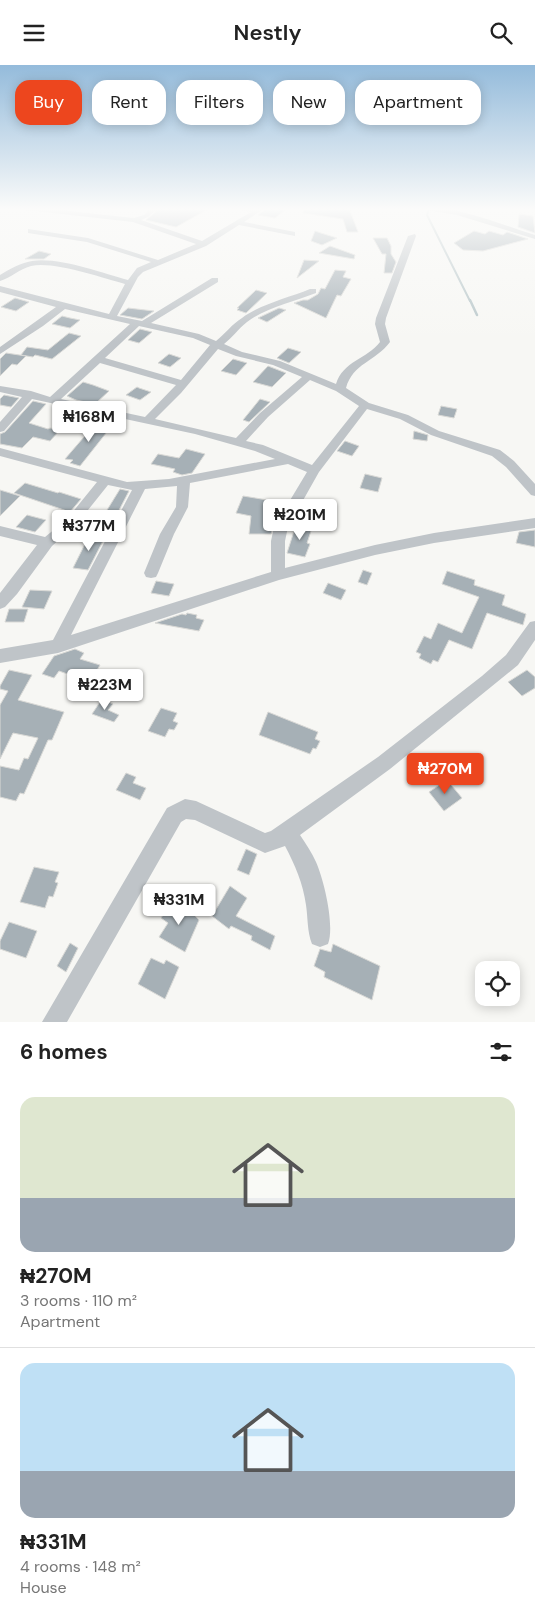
<!DOCTYPE html>
<meta charset="utf-8">
<style>
body{margin:0;font-family:"DM Sans",sans-serif;background:#f2f2f2;color:#222;height:100vh;display:flex;flex-direction:column;font-size:19px;white-space:nowrap}
*{box-sizing:border-box;margin:0}
p{font-size:16px;color:#767676}
.icon{flex:none;width:28px;height:28px;fill:none;stroke:currentColor;stroke-width:2;stroke-linecap:round;stroke-linejoin:round}
.map{position:relative;height:957px;overflow:hidden}
.side{display:flex;flex-direction:column;background:#fff;flex:1}
.side>*{flex:none}
.guide{position:absolute;left:15px;top:15px;width:505px;height:45px;display:flex;gap:10px}
.fabs{position:absolute;left:475px;top:896px;display:grid;gap:10px}
.fabs a{display:grid;place-items:center;width:45px;height:45px;border-radius:10px;background:#fff;box-shadow:0 2px 12px #0003;font-size:25px}
.price{position:absolute;translate:-50% -42px;padding:0 11px;border-radius:5px;background:#fff;color:#222;font-size:16px;line-height:32px;filter:drop-shadow(0 1px 2px #0008)}
.price::after{content:'';position:absolute;left:50%;top:30px;width:15px;height:11px;margin-left:-8px;background:inherit;clip-path:polygon(0 0,100% 0,50% 100%)}
.price.on{background:#ed461e;color:#fff}
ul{padding:0;list-style:none}
li{display:grid;align-content:center;gap:10px;height:265px;padding:0 20px}
li+li{border-top:1px solid #e0e0e0}
li span{display:grid;place-items:center;height:155px;border-radius:15px;color:#555}
li>.icon{margin-inline-start:auto}
span .icon{width:90px;height:90px;fill:#fffc;stroke-width:1}
li b{font-size:21px}
h2{display:flex;justify-content:space-between;align-items:center;height:60px;padding:0 20px;font-size:21px}
.tag{padding:0 18px;border-radius:15px;background:#fff;box-shadow:0 2px 12px #0003;font-size:18px;line-height:45px}
.tag.on{background:#ed461e;color:#fff}
header{display:flex;justify-content:space-between;align-items:center;height:65px;padding:0 20px;background:#fff;font-size:22px;font-weight:600}
.map>svg:first-child{display:block}
.lines{fill:none;stroke-linecap:round;stroke-linejoin:round}
.stream-far1{stroke:#b6c5c8;stroke-width:2}
.stream{stroke:#b6c5c8;stroke-width:2.5}
.building{fill:#a6b0b6;stroke:#d9d9d6}
.minor{fill:#bfc4c8;fill-rule:evenodd}
</style>
<header><svg class="icon" aria-label="menu" viewBox="0 0 24 24"><path d="M4 6h16M4 12h16M4 18h16"/></svg>Nestly<svg class="icon" aria-label="search" viewBox="0 0 24 24"><circle cx="10" cy="10" r="6"/><path d="M15 15l6 6"/></svg></header>
<div class="map">
<svg width="535" height="957" viewBox="0 0 535 957">
<rect width="100%" height="100%" fill="#f7f7f4"/>
<g class="lines">
<polyline class="stream-far1" points="429,143 427,150 470,236"/>
<polyline class="stream" points="470,235 477,250"/>
</g>
<g class="building">
<polygon points="160,143 210,143 176,162 146,155"/>
<polygon points="267,143 288,143 275,153 258,150"/>
<polygon points="304,143 349,143 358,167 347,167 343,154 303,148"/>
<polygon points="519,149 533,151 535,168 518,162"/>
<polygon points="315,166 321,168 337,173 322,180 311,176"/>
<polygon points="474,166 485,169 489,166 503,170 507,167 528,174 483,186 463,185 454,178"/>
<polygon points="373,173 387,173 391,181 391,189 396,197 392,208 384,208 386,189 382,189"/>
<polygon points="330,181 355,190 354,194 319,188"/>
<polygon points="39,186 51,189 44,194 25,194"/>
<polygon points="304,195 319,196 297,213"/>
<polygon points="335,205 346,206 343,212 351,214 341,231 337,230 326,253 294,238 303,235 308,235 318,229 321,223 325,224"/>
<polygon points="256,225 267,228 246,248 237,245 239,243 237,243"/>
<polygon points="15,233 29,237 16,246 1,242"/>
<polygon points="128,243 154,246 142,254 120,250"/>
<polygon points="279,243 286,245 267,257 258,253"/>
<polygon points="62,251 70,253 80,255 70,263 52,259"/>
<polygon points="140,264 152,267 139,278 128,275"/>
<polygon points="69,268 81,271 52,294 35,290 33,292 21,290 27,282 48,285"/>
<polygon points="288,283 301,287 289,298 277,293"/>
<polygon points="6,288 26,291 17,300 12,299 0,311 0,294"/>
<polygon points="169,289 181,293 170,302 158,298"/>
<polygon points="233,294 247,298 236,310 221,306"/>
<polygon points="268,301 286,308 272,322 253,317"/>
<polygon points="83,317 93,320 109,326 95,339 76,335 67,331"/>
<polygon points="137,322 139,323 151,327 140,335 126,330"/>
<polygon points="4,330 19,333 11,342 0,340 0,334"/>
<polygon points="260,334 270,337 249,357 243,355"/>
<polygon points="33,336 46,339 29,358 48,364 50,363 60,365 50,376 33,372 22,383 0,379 0,369 5,367"/>
<polygon points="441,341 457,344 454,353 438,350"/>
<polygon points="69,344 92,349 81,349 66,365 52,363"/>
<polygon points="102,356 114,358 80,401 70,398 73,395 65,394 90,365"/>
<polygon points="414,366 428,370 427,376 413,374"/>
<polygon points="345,376 359,381 352,391 337,386"/>
<polygon points="186,384 205,389 192,408 182,410 173,407 175,404 151,399 158,389 179,393"/>
<polygon points="365,409 382,413 378,427 360,423"/>
<polygon points="25,418 58,428 59,427 81,434 70,447 14,428"/>
<polygon points="120,424 129,426 116,451 104,450"/>
<polygon points="0,425 20,431 0,451"/>
<polygon points="243,431 286,438 279,449 277,449 271,469 249,469 251,451 236,448"/>
<polygon points="27,450 46,455 35,467 16,462"/>
<polygon points="296,460 312,463 307,478 310,479 305,492 287,488"/>
<polygon points="535,465 535,482 516,478 519,467"/>
<polygon points="90,469 105,472 88,505 73,503"/>
<polygon points="363,505 372,508 367,520 358,517"/>
<polygon points="447,506 475,515 474,520 505,530 502,540 526,549 523,560 487,548 472,584 449,575 438,597 433,595 431,599 419,593 421,589 416,587 424,571 431,574 438,558 462,568 479,532 442,519"/>
<polygon points="156,516 174,519 169,531 151,528"/>
<polygon points="328,518 346,525 341,535 323,528"/>
<polygon points="30,525 52,526 44,544 22,542"/>
<polygon points="9,544 28,544 24,557 5,557"/>
<polygon points="187,548 197,550 196,553 204,555 199,566 155,558 182,549 186,550"/>
<polygon points="75,584 84,588 80,594 100,600 90,617 59,606 54,613 42,609 54,591"/>
<polygon points="9,605 32,610 18,635 64,647 52,675 48,675 24,729 20,728 16,736 0,732 0,701 19,705 24,693 28,694 38,673 13,668 0,694 0,640 8,626 0,624 0,621"/>
<polygon points="527,605 535,612 535,623 522,631 508,617"/>
<polygon points="102,634 113,639 108,645 119,650 114,657 92,649"/>
<polygon points="161,643 177,648 173,656 178,658 174,665 169,664 165,672 148,666"/>
<polygon points="268,647 318,667 315,674 320,676 316,684 313,683 310,689 259,670"/>
<polygon points="126,708 136,712 133,718 146,723 140,735 116,725"/>
<polygon points="447,715 462,733 444,746 429,727"/>
<polygon points="246,784 257,789 249,810 237,805"/>
<polygon points="34,802 59,807 55,817 58,818 53,832 49,831 45,843 20,837"/>
<polygon points="230,821 247,833 236,851 275,871 270,885 251,875 252,871 231,861 229,864 212,851"/>
<polygon points="181,837 199,855 185,887 159,872 168,858 161,853 170,840 176,844"/>
<polygon points="9,857 37,866 26,893 0,884 0,876"/>
<polygon points="70,878 78,883 66,907 57,901"/>
<polygon points="333,879 380,901 372,935 324,912 325,907 314,901 320,884 331,887"/>
<polygon points="151,893 164,899 166,895 179,902 165,934 138,919"/>
</g>
<g class="lines">
<g class="minor">
<path d="M 23,143 L 41,143 L 134,153 L 144,150 L 151,143 L 158,143 L 148,152 L 141,155 L 202,176 L 251,147 L 235,144 L 234,143 L 265,143 L 244,157 L 295,167 L 295,171 L 239,160 L 206,181 L 143,207 L 138,212 L 117,251 L 142,256 L 212,213 L 218,213 L 218,217 L 151,258 L 199,269 L 216,276 C 225,269 232,259 242,253 C 261,239 288,233 310,224 L 316,224 L 316,228 C 296,236 263,244 247,257 C 238,264 232,273 224,279 L 242,287 L 280,296 L 336,319 C 343,296 367,294 380,277 L 375,259 L 376,253 L 408,171 L 415,169 L 416,171 L 386,253 L 385,259 L 390,277 C 375,297 353,298 346,323 L 369,338 L 408,350 L 439,366 L 500,385 L 514,396 L 535,419 L 535,431 L 531,430 L 506,402 L 492,391 L 431,370 L 400,354 L 367,344 L 319,407 L 288,462 L 285,476 L 285,503 L 375,480 L 434,468 L 535,453 L 535,463 L 434,478 L 375,490 L 279,515 L 58,588 L 0,598 L 0,584 L 53,575 L 132,425 L 108,420 L 76,460 L 52,481 L 17,529 L 5,542 L 0,544 L 0,528 L 37,480 L 0,471 L 0,461 L 45,472 L 67,454 L 97,417 L 0,391 L 0,383 L 127,417 L 169,414 L 275,394 L 255,386 L 195,369 L 32,334 L 4,366 L 0,367 L 0,357 L 22,332 L 0,327 L 0,321 L 31,326 L 50,332 L 130,259 L 65,244 L 43,261 L 0,289 L 0,282 L 56,242 L 0,227 L 0,221 L 109,249 L 125,219 C 102,213 54,196 31,201 C 19,204 11,213 0,216 L 0,210 C 10,204 20,198 32,196 C 60,192 101,208 128,215 L 137,203 L 151,197 L 87,177 L 28,168 L 28,164 L 88,173 L 158,195 L 196,179 L 133,157 L 26,145 ZM 139,261 L 193,273 L 210,280 L 181,315 L 105,293 ZM 218,284 L 236,291 L 273,300 L 302,312 L 260,348 L 236,373 L 155,354 L 181,328 ZM 100,298 L 176,320 L 145,352 L 61,334 ZM 310,315 L 336,326 L 359,341 L 312,400 L 263,380 L 246,376 L 268,352 ZM 288,399 L 307,407 L 274,462 L 271,476 L 271,507 L 71,570 L 145,424 L 177,421 L 176,442 L 160,469 L 144,508 L 146,512 L 151,513 L 156,512 L 158,508 L 174,469 L 188,442 L 190,418 Z"/>
<path d="M 414,143 C 454,139 497,158 535,170 L 535,174 L 457,150 Z"/>
<path d="M 535,556 L 535,575 L 518,600 L 390,704 L 300,770 C 306,779 312,788 316,797 C 324,815 335,861 328,879 L 320,882 L 312,879 C 307,866 308,853 306,840 C 303,818 295,800 285,781 L 265,788 L 195,755 L 186,754 L 181,757 L 67,957 L 42,957 L 167,743 L 185,734 L 196,736 L 265,768 L 271,766 L 378,692 L 482,611 L 506,590 L 530,557 Z"/>
</g>
</g>
<linearGradient id="sky" x2="0" y2="1"><stop stop-color="#94bbdb"/><stop offset="0.52" stop-color="#fbfbfa"/><stop offset="1" stop-color="#fbfbfa" stop-opacity="0"/></linearGradient>
<rect width="535" height="277" fill="url(#sky)"/>
</svg>
<div class="fabs">
<a><svg class="icon" aria-label="locate" viewBox="0 0 24 24"><circle cx="12" cy="12" r="6"/><path d="M12 2v4M12 18v4M2 12h4M18 12h4"/></svg></a>
</div>
<b class="price" style="left:89px;top:378px">₦168M</b>
<b class="price" style="left:300px;top:476px">₦201M</b>
<b class="price" style="left:89px;top:487px">₦377M</b>
<b class="price" style="left:105px;top:646px">₦223M</b>
<b class="price on" style="left:445px;top:730px">₦270M</b>
<b class="price" style="left:179px;top:861px">₦331M</b>
<div class="guide">
<a class="tag on">Buy</a>
<a class="tag">Rent</a>
<a class="tag">Filters</a>
<a class="tag">New</a>
<a class="tag">Apartment</a>
</div>
</div>
<section class="side">
<h2>6 homes<svg class="icon" aria-label="filters" viewBox="0 0 24 24"><path d="M4 7h16M4 17h16"/><circle cx="9" cy="7" r="2"/><circle cx="15" cy="17" r="2"/></svg></h2>
<ul>
<li><span style="background:linear-gradient(#dfe7d0 65%,#9aa5b1 0)"><svg class="icon" aria-label="home" viewBox="0 0 24 24"><path d="M3 11l9-7 9 7M6 9v11h12V9"/></svg></span><div><b>₦270M</b><p>3 rooms · 110 m²</p><p>Apartment</p></div></li>
<li><span style="background:linear-gradient(#bfe0f5 70%,#9aa5b1 0)"><svg class="icon" aria-label="home" viewBox="0 0 24 24"><path d="M3 11l9-7 9 7M6 9v11h12V9"/></svg></span><div><b>₦331M</b><p>4 rooms · 148 m²</p><p>House</p></div></li>
</ul>
</section>
